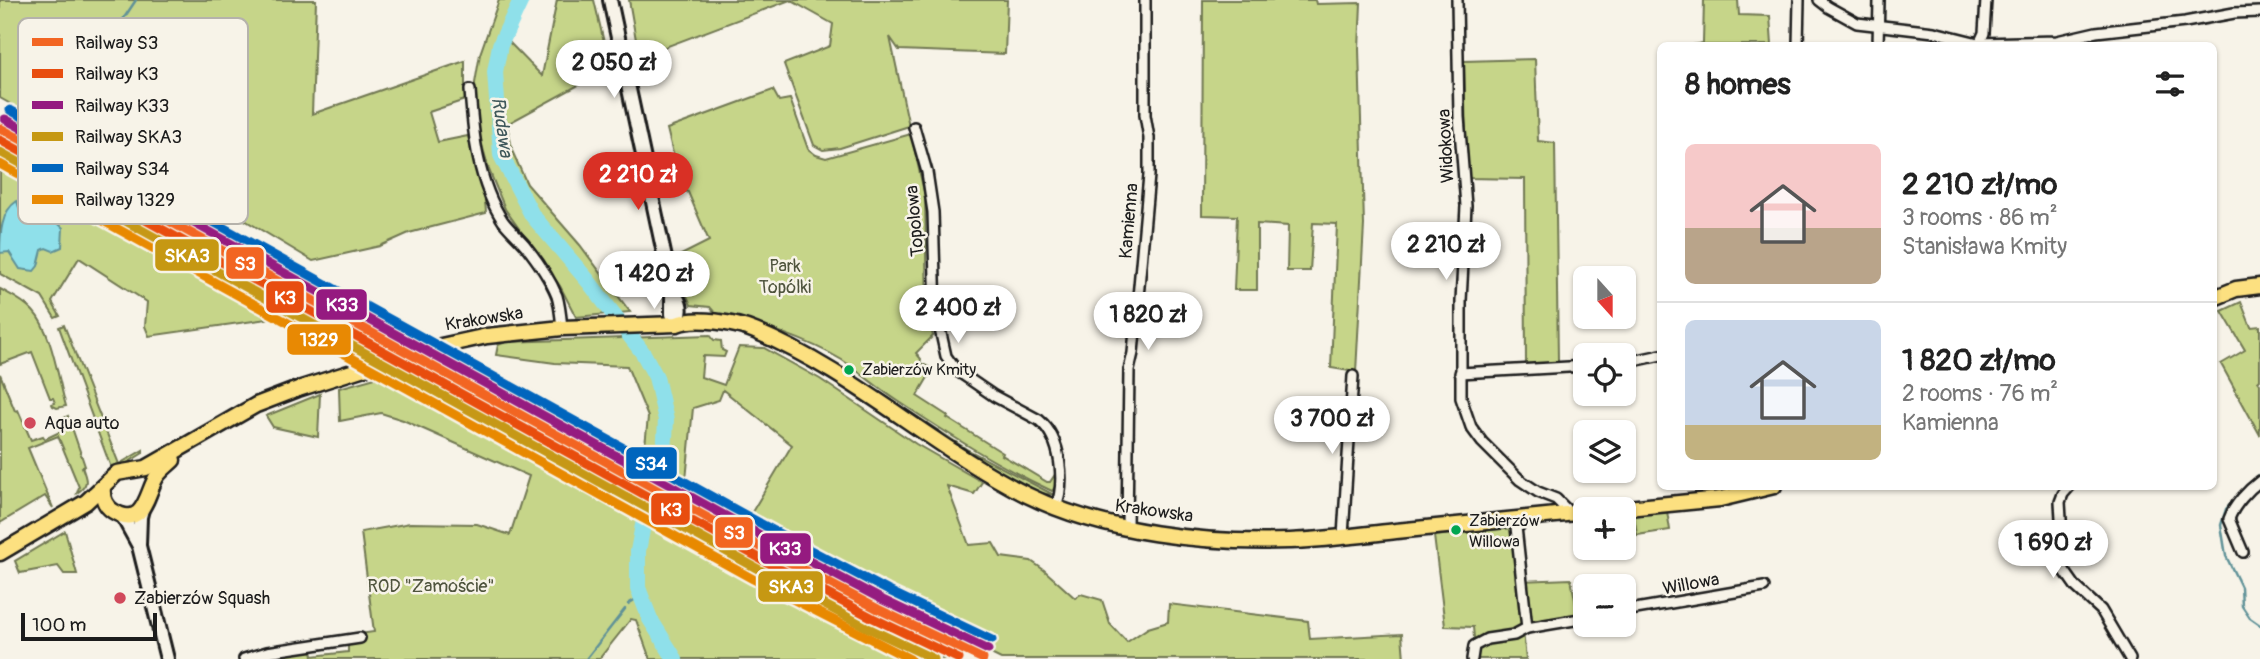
<!DOCTYPE html>
<meta charset="utf-8">
<style>
body{margin:0;font-family:Pangolin,sans-serif;background:#f2f2f2;color:#222;height:100vh;display:flex;flex-direction:column;font-size:26px;white-space:nowrap}
*{box-sizing:border-box;margin:0}
p{font-size:23px;color:#767676}
.icon{flex:none;width:38px;height:38px;fill:none;stroke:currentColor;stroke-width:2;stroke-linecap:round;stroke-linejoin:round}
.map{position:relative;flex:1;overflow:hidden}
.sheet{position:absolute;left:1657px;top:42px;width:560px;height:448px;display:flex;flex-direction:column;background:#fff;border-radius:10px;box-shadow:0 2px 5px #0004}
.sheet>*{flex:none}
.needle{width:46px;rotate:159deg}
.fabs{position:absolute;left:1573px;top:266px;display:grid;gap:14px}
.fabs a{display:grid;place-items:center;width:63px;height:63px;border-radius:10px;background:#fff;box-shadow:0 2px 5px #0004;font-size:35px}
.scale{position:absolute;left:21px;bottom:18px;width:136px;box-sizing:border-box;padding-left:7px;border:4px solid #1c1c1c;border-top:0;font-size:19px;line-height:24px;white-space:nowrap;color:#1c1c1c;-webkit-text-stroke:5px #f7f3e8;paint-order:stroke}
.price{position:absolute;translate:-50% -60px;padding:0 16px;border-radius:24px;background:#fff;color:#222;font-size:23px;line-height:46px;filter:drop-shadow(0 2px 4px #0008)}
.price::after{content:'';position:absolute;left:50%;top:42px;width:21px;height:16px;margin-left:-10px;background:inherit;clip-path:polygon(0 0,100% 0,50% 100%)}
.price.active{background:#d93025;color:#fff}
ul{padding:0;list-style:none}
li{display:flex;align-items:center;gap:21px;height:175px;padding:0 28px}
li+li{border-top:2px solid #e0e0e0}
li span{display:grid;place-items:center;flex:none;width:196px;height:140px;border-radius:10px;color:#555}
li>.icon{margin-inline-start:auto}
span .icon{width:84px;height:84px;fill:#fffc;stroke-width:1}
li b{font-size:30px}
h2{display:flex;justify-content:space-between;align-items:center;height:84px;padding:0 28px;font-size:30px}
.map>svg:first-child{display:block}
.green{fill:#c6d589;stroke:#717852;stroke-width:2;fill-rule:evenodd}
.water{fill:#8fe0ea;stroke:#619298;stroke-width:2}
.lines{fill:none;stroke-linecap:round;stroke-linejoin:round}
.stream{stroke:#619298;stroke-width:2.5}
.river{stroke:#8fe0ea;stroke-width:16}
.street-casing{stroke:#1c1c1c;stroke-width:14}
.secondary-casing{stroke:#1c1c1c;stroke-width:18}
.primary-casing{stroke:#1c1c1c;stroke-width:19}
.street{stroke:#f7f3e8;stroke-width:9}
.secondary{stroke:#f7f3e8;stroke-width:12}
.primary{stroke:#fce080;stroke-width:14}
.rail-1-casing{stroke:#f7f3e8;stroke-width:14}
.rail-2-casing{stroke:#f7f3e8;stroke-width:14}
.rail-3-casing{stroke:#f7f3e8;stroke-width:14}
.rail-4-casing{stroke:#f7f3e8;stroke-width:14}
.rail-5-casing{stroke:#f7f3e8;stroke-width:14}
.rail-6-casing{stroke:#f7f3e8;stroke-width:14}
.rail-1{stroke:#f26522;stroke-width:9}
.rail-2{stroke:#e84d0f;stroke-width:9}
.rail-3{stroke:#951a80;stroke-width:9}
.rail-4{stroke:#c69813;stroke-width:9}
.rail-5{stroke:#0065bd;stroke-width:9}
.rail-6{stroke:#e88903;stroke-width:9}
.bus-dot{fill:#00a651;stroke:#f7f3e8;stroke-width:2.5}
.poi-dot{fill:#d1495b;stroke:#f7f3e8;stroke-width:2.5}
.labels{text-anchor:middle;dominant-baseline:central;stroke-width:5;stroke-linejoin:round;paint-order:stroke}
.bus-label{font-size:16px;fill:#1c1c1c;stroke:#f7f3e8;text-anchor:start}
.street-label{font-size:18px;fill:#1c1c1c;stroke:#f7f3e8}
.park-label{font-size:18px;fill:#4f543d;stroke:#f7f3e8}
.poi-label{font-size:18px;fill:#1c1c1c;stroke:#f7f3e8;text-anchor:start}
.water-label{font-size:19px;font-style:italic;fill:#3e575a;stroke:#f7f3e8}
.key{fill:#f7f3e8;stroke:#b5b2ab;stroke-width:2}
.key-label{font-size:19px;fill:#1c1c1c}
.line-badge{stroke:#f7f3e8;stroke-width:2.5}
.badge-label{font-size:19px;text-anchor:middle;font-weight:bold;fill:#fff}
</style>
<div class="map">
<svg width="2260" height="659" viewBox="0 0 2260 659">
<rect width="100%" height="100%" fill="#f7f3e8"/>
<filter id="ink" filterUnits="userSpaceOnUse"><feTurbulence type="fractalNoise" baseFrequency=".0143" numOctaves="2"/><feDisplacementMap in="SourceGraphic" scale="14" xChannelSelector="R" yChannelSelector="G"/><feConvolveMatrix kernelMatrix="1 2 1 2 8 2 1 2 1" color-interpolation-filters="sRGB"/></filter>
<g filter="url(#ink)">
<g class="green">
<path d="M 0,0 L 316,0 L 312,114 L 465,61 L 465,100 L 429,112 L 438,142 L 468,136 C 474,162 485,187 486,213 L 409,233 L 380,246 L 313,261 L 198,192 L 115,135 L 79,153 L 23,111 L 0,98 Z"/>
<polygon points="499,0 527,0 507,40 542,76 557,0 594,0 610,68 507,124 513,153 527,184 580,245 630,312 576,317 560,286 505,209 489,170 476,123 475,83 480,54"/>
<polygon points="629,0 1007,0 1005,54 899,50 890,37 909,126 840,148 823,150 814,145 784,64 830,46 833,24 790,0 639,57"/>
<polygon points="1203,0 1315,0 1316,4 1361,3 1359,49 1364,225 1356,372 1331,368 1337,224 1313,223 1310,271 1287,271 1288,226 1257,224 1257,290 1234,290 1237,216 1202,215"/>
<polygon points="1704,0 1738,0 1739,15 1770,16 1772,45 1692,45 1703,43"/>
<polygon points="1535,59 1538,141 1555,143 1558,360 1556,365 1526,366 1525,179 1467,178 1464,61"/>
<path d="M 773,90 L 779,101 L 790,99 L 808,149 L 816,155 L 826,158 L 911,134 L 925,196 L 927,309 L 933,336 L 916,353 L 921,359 L 920,363 L 933,369 L 917,396 L 948,416 L 947,418 L 1003,453 L 1002,455 L 1047,482 L 1050,482 L 1056,473 L 1057,487 L 1055,487 L 1052,491 C 998,466 948,434 898,401 C 879,389 861,373 842,360 C 809,340 753,321 716,314 L 710,307 L 691,305 L 680,280 L 675,258 L 709,241 L 688,192 L 682,190 L 667,129 Z"/>
<polygon points="0,172 31,177 163,250 295,315 149,336 145,326 147,302 79,258 52,302 60,316 55,318 42,297 0,274"/>
<path d="M 0,289 C 11,295 24,301 33,311 C 52,331 58,379 66,406 L 57,408 L 53,406 L 52,404 L 55,403 L 53,398 L 50,398 L 32,352 L 0,364 Z"/>
<polygon points="2241,302 2251,327 2260,326 2260,379 2258,381 2260,384 2260,435 2221,364 2245,350 2222,311"/>
<polygon points="64,325 119,464 143,450 143,453 119,468 113,468 110,465 59,327"/>
<path d="M 710,335 L 714,340 L 721,341 L 722,350 L 726,352 L 724,357 L 703,356 L 701,377 L 724,385 L 739,347 L 764,348 L 820,379 L 916,444 L 982,482 L 974,494 L 947,486 L 969,545 L 993,543 L 1001,557 L 1031,561 L 1044,570 L 1075,598 L 1081,594 L 1102,600 L 1110,624 L 1127,642 L 1148,628 L 1168,622 L 1169,604 L 1308,621 L 1310,639 L 1402,634 L 1404,659 L 1001,659 L 848,584 L 643,465 L 648,417 L 627,366 L 555,363 L 496,355 L 498,345 L 506,342 ZM 723,390 L 792,445 L 752,512 L 686,480 L 693,408 L 719,400 Z"/>
<path d="M 0,374 L 15,411 L 18,410 L 31,440 L 43,436 L 45,439 L 66,429 L 64,418 L 68,416 L 85,466 L 82,467 C 87,480 89,485 77,493 L 79,487 L 58,436 L 28,448 L 53,508 L 45,496 L 0,523 Z"/>
<polygon points="386,375 502,436 630,508 786,578 951,659 650,659 636,620 631,619 599,659 257,659 312,650 313,656 348,652 348,645 361,642 359,634 374,632 361,532 410,523 477,524 510,535 529,476 403,420 381,413 340,421 339,388"/>
<path d="M 854,375 L 968,450 L 1052,494 C 1029,500 879,395 854,375 Z"/>
<polygon points="320,394 318,437 273,427 266,416"/>
<polygon points="1667,511 1670,530 1637,535 1634,516"/>
<polygon points="1516,527 1520,581 1571,579 1578,615 1522,622 1526,659 1476,659 1473,627 1445,626 1434,536"/>
<polygon points="65,531 77,574 64,574 58,566 20,573 15,561"/>
</g>
<path class="water" d="M 17,201 L 21,214 L 23,212 L 27,216 L 32,207 L 37,203 L 63,228 L 62,247 L 53,251 L 46,248 L 42,250 L 38,266 L 34,271 L 20,269 L 9,252 L 0,253 C 0,235 1,211 17,201 Z"/>
<g class="lines">
<g class="stream">
<polyline points="82,81 136,0"/>
<polyline points="37,129 80,84"/>
<polyline points="2247,486 2260,474"/>
<polyline points="2240,493 2226,509 2221,525 2226,556 2241,587 2242,606 2250,618 2260,625"/>
<polyline points="628,604 641,596"/>
<polyline points="586,659 625,609"/>
</g>
<polyline class="river" points="521,0 500,45 495,72 501,155 532,215 589,282 643,353 656,377 666,420 664,456 645,515 638,551 638,588 650,619 675,659"/>
<g class="street-casing">
<g id="street">
<polyline points="1457,0 1459,117 1466,206 1461,301 1461,398 1471,427 1482,442 1520,480 1538,492 1556,499 1565,508 1566,514"/>
<polyline points="1819,0 1828,7 1857,23 1934,32 1978,43 2057,41 2096,32 2185,22 2234,13 2260,12"/>
<polyline points="1798,46 1799,0"/>
<polyline points="1878,46 1879,0"/>
<polyline points="1978,46 1984,33 1986,0"/>
<path d="M 470,90 C 473,134 478,183 503,221 C 509,229 518,237 525,245 C 537,260 550,279 557,296 C 560,306 561,318 562,328"/>
<path d="M 914,127 L 927,172 L 933,212 L 936,311 L 946,356 L 956,370 L 994,396 L 1039,420 C 1062,439 1065,482 1056,508"/>
<polyline points="1624,363 1661,355"/>
<polyline points="1460,373 1586,366"/>
<polyline points="2070,486 2063,494 2060,502 2064,570 2076,587 2101,610 2130,659"/>
<polyline points="1518,519 1519,526 1516,527 1527,628"/>
<polyline points="1127,528 1129,370 1133,353 1149,175 1149,138 1145,115 1145,0"/>
<polyline points="1343,536 1353,376"/>
<path d="M 2243,552 L 2229,519 C 2234,505 2248,490 2260,481"/>
<polyline points="1624,611 1764,587"/>
<polyline points="244,659 267,652 360,638"/>
<polyline points="1472,659 1474,646 1487,639 1514,635 1527,628 1586,618"/>
</g>
</g>
<g class="secondary-casing">
<g id="secondary">
<polyline points="610,0 672,291 672,314 677,324"/>
<path d="M 672,291 C 682,302 683,310 677,324"/>
<polyline points="122,515 139,546 167,659"/>
<polyline points="139,545 140,517 142,509"/>
</g>
</g>
<g class="primary-casing">
<g id="primary">
<polyline points="2214,298 2236,289 2260,286"/>
<path d="M 103,487 C 102,497 105,506 113,511 C 145,531 147,490 157,476 C 161,470 168,465 173,460"/>
<polyline points="1617,509 1720,499 1774,486"/>
<path d="M 0,553 L 86,502 L 117,473 L 146,468 L 256,405 L 298,389 L 418,351 L 487,336 L 562,328 L 677,324 C 696,316 736,323 755,331 C 853,372 932,447 1027,495 C 1104,533 1205,544 1290,541 C 1325,540 1361,535 1396,531 C 1459,525 1522,519 1586,512"/>
</g>
</g>
<use href="#street" class="street"/>
<use href="#secondary" class="secondary"/>
<use href="#primary" class="primary"/>
<g class="rail-1-casing">
<polyline id="rail-1" points="0,128 768,551 878,609 983,659"/>
</g>
<g class="rail-2-casing">
<polyline id="rail-2" points="0,140 763,560 873,618 959,659"/>
</g>
<g class="rail-3-casing">
<polyline id="rail-3" points="5,119 773,542 883,600 988,650"/>
</g>
<g class="rail-4-casing">
<polyline id="rail-4" points="0,152 758,569 868,628 934,659"/>
</g>
<g class="rail-5-casing">
<polyline id="rail-5" points="10,110 778,533 887,590 992,640"/>
</g>
<g class="rail-6-casing">
<polyline id="rail-6" points="0,164 753,579 910,659"/>
</g>
<use href="#rail-1" class="rail-1"/>
<use href="#rail-2" class="rail-2"/>
<use href="#rail-3" class="rail-3"/>
<use href="#rail-4" class="rail-4"/>
<use href="#rail-5" class="rail-5"/>
<use href="#rail-6" class="rail-6"/>
</g>
</g>
<g class="bus-dot">
<circle cx="849" cy="370" r="6"/>
<circle cx="1456" cy="530" r="6"/>
</g>
<g class="poi-dot">
<circle cx="30" cy="423" r="7"/>
<circle cx="120" cy="598" r="7"/>
</g>
<g class="labels">
<g class="bus-label">
<text x="862" y="370">Zabierzów Kmity</text>
<text x="1469" y="521">Zabierzów<tspan x="1469" dy="21">Willowa</tspan></text>
</g>
<g class="street-label">
<text transform="translate(1446 146) rotate(-93)">Widokowa</text>
<text transform="translate(915 221) rotate(-95)">Topolowa</text>
<text transform="translate(1129 221) rotate(-85)">Kamienna</text>
<text transform="translate(484 319) rotate(-9)">Krakowska</text>
<text transform="translate(1154 511) rotate(8)">Krakowska</text>
<text transform="translate(1691 584) rotate(-10)">Willowa</text>
</g>
<g class="park-label">
<text x="785" y="266">Park<tspan x="785" dy="21">Topólki</tspan></text>
<text x="431" y="586">ROD "Zamoście"</text>
</g>
<g class="poi-label">
<text x="44" y="423">Aqua auto</text>
<text x="134" y="598">Zabierzów Squash</text>
</g>
<g class="water-label">
<text transform="translate(502 127) rotate(82)">Rudawa</text>
</g>
</g>
<rect x="18" y="18" width="230" height="206" rx="10" class="key"/>
<rect x="32" y="38" width="31" height="8" fill="#f26522"/>
<rect x="32" y="69" width="31" height="9" fill="#e84d0f"/>
<rect x="32" y="101" width="31" height="8" fill="#951a80"/>
<rect x="32" y="132" width="31" height="9" fill="#c69813"/>
<rect x="32" y="164" width="31" height="8" fill="#0065bd"/>
<rect x="32" y="195" width="31" height="9" fill="#e88903"/>
<g class="key-label">
<text x="75" y="49">Railway S3</text>
<text x="75" y="80">Railway K3</text>
<text x="75" y="112">Railway K33</text>
<text x="75" y="143">Railway SKA3</text>
<text x="75" y="175">Railway S34</text>
<text x="75" y="206">Railway 1329</text>
</g>
<g class="line-badge">
<rect x="154" y="238" width="66" height="34" rx="7" fill="#c69813"/>
<rect x="225" y="246" width="40" height="34" rx="7" fill="#f26522"/>
<rect x="265" y="280" width="40" height="34" rx="7" fill="#e84d0f"/>
<rect x="315" y="288" width="53" height="33" rx="7" fill="#951a80"/>
<rect x="286" y="323" width="66" height="33" rx="7" fill="#e88903"/>
<rect x="625" y="446" width="53" height="34" rx="7" fill="#0065bd"/>
<rect x="650" y="492" width="41" height="34" rx="7" fill="#e84d0f"/>
<rect x="714" y="516" width="40" height="33" rx="7" fill="#f26522"/>
<rect x="759" y="532" width="53" height="33" rx="7" fill="#951a80"/>
<rect x="757" y="570" width="67" height="33" rx="7" fill="#c69813"/>
</g>
<g class="badge-label">
<text x="187" y="262">SKA3</text>
<text x="245" y="270">S3</text>
<text x="285" y="304">K3</text>
<text x="342" y="311">K33</text>
<text x="319" y="346">1329</text>
<text x="651" y="470">S34</text>
<text x="671" y="516">K3</text>
<text x="734" y="539">S3</text>
<text x="785" y="555">K33</text>
<text x="791" y="593">SKA3</text>
</g>
</svg>
<div class="fabs">
<a><svg class="needle" viewBox="-14 -14 28 28"><path d="M0-13l5 13h-10z" fill="#e53935"/><path d="M0 13l5-13h-10z" fill="#767676"/></svg></a>
<a><svg class="icon" aria-label="locate" viewBox="0 0 24 24"><circle cx="12" cy="12" r="6"/><path d="M12 2v4M12 18v4M2 12h4M18 12h4"/></svg></a>
<a><svg class="icon" aria-label="layers" viewBox="0 0 24 24"><path d="M12 4l9 5-9 5-9-5zM3 14l9 5 9-5"/></svg></a>
<a>+</a>
<a>−</a>
</div>
<div class="scale">100 m</div>
<b class="price" style="left:614px;top:100px">2 050 zł</b>
<b class="price active" style="left:638px;top:212px">2 210 zł</b>
<b class="price" style="left:1446px;top:282px">2 210 zł</b>
<b class="price" style="left:654px;top:311px">1 420 zł</b>
<b class="price" style="left:958px;top:345px">2 400 zł</b>
<b class="price" style="left:1148px;top:352px">1 820 zł</b>
<b class="price" style="left:1332px;top:456px">3 700 zł</b>
<b class="price" style="left:2053px;top:580px">1 690 zł</b>
<section class="sheet">
<h2>8 homes<svg class="icon" aria-label="filters" viewBox="0 0 24 24"><path d="M4 7h16M4 17h16"/><circle cx="9" cy="7" r="2"/><circle cx="15" cy="17" r="2"/></svg></h2>
<ul>
<li><span style="background:linear-gradient(#f6c9c9 60%,#b9a48a 0)"><svg class="icon" aria-label="home" viewBox="0 0 24 24"><path d="M3 11l9-7 9 7M6 9v11h12V9"/></svg></span><div><b>2 210 zł/mo</b><p>3 rooms · 86 m²</p><p>Stanisława Kmity</p></div></li>
<li><span style="background:linear-gradient(#c9d6e8 75%,#c2b280 0)"><svg class="icon" aria-label="home" viewBox="0 0 24 24"><path d="M3 11l9-7 9 7M6 9v11h12V9"/></svg></span><div><b>1 820 zł/mo</b><p>2 rooms · 76 m²</p><p>Kamienna</p></div></li>
</ul>
</section>
</div>
